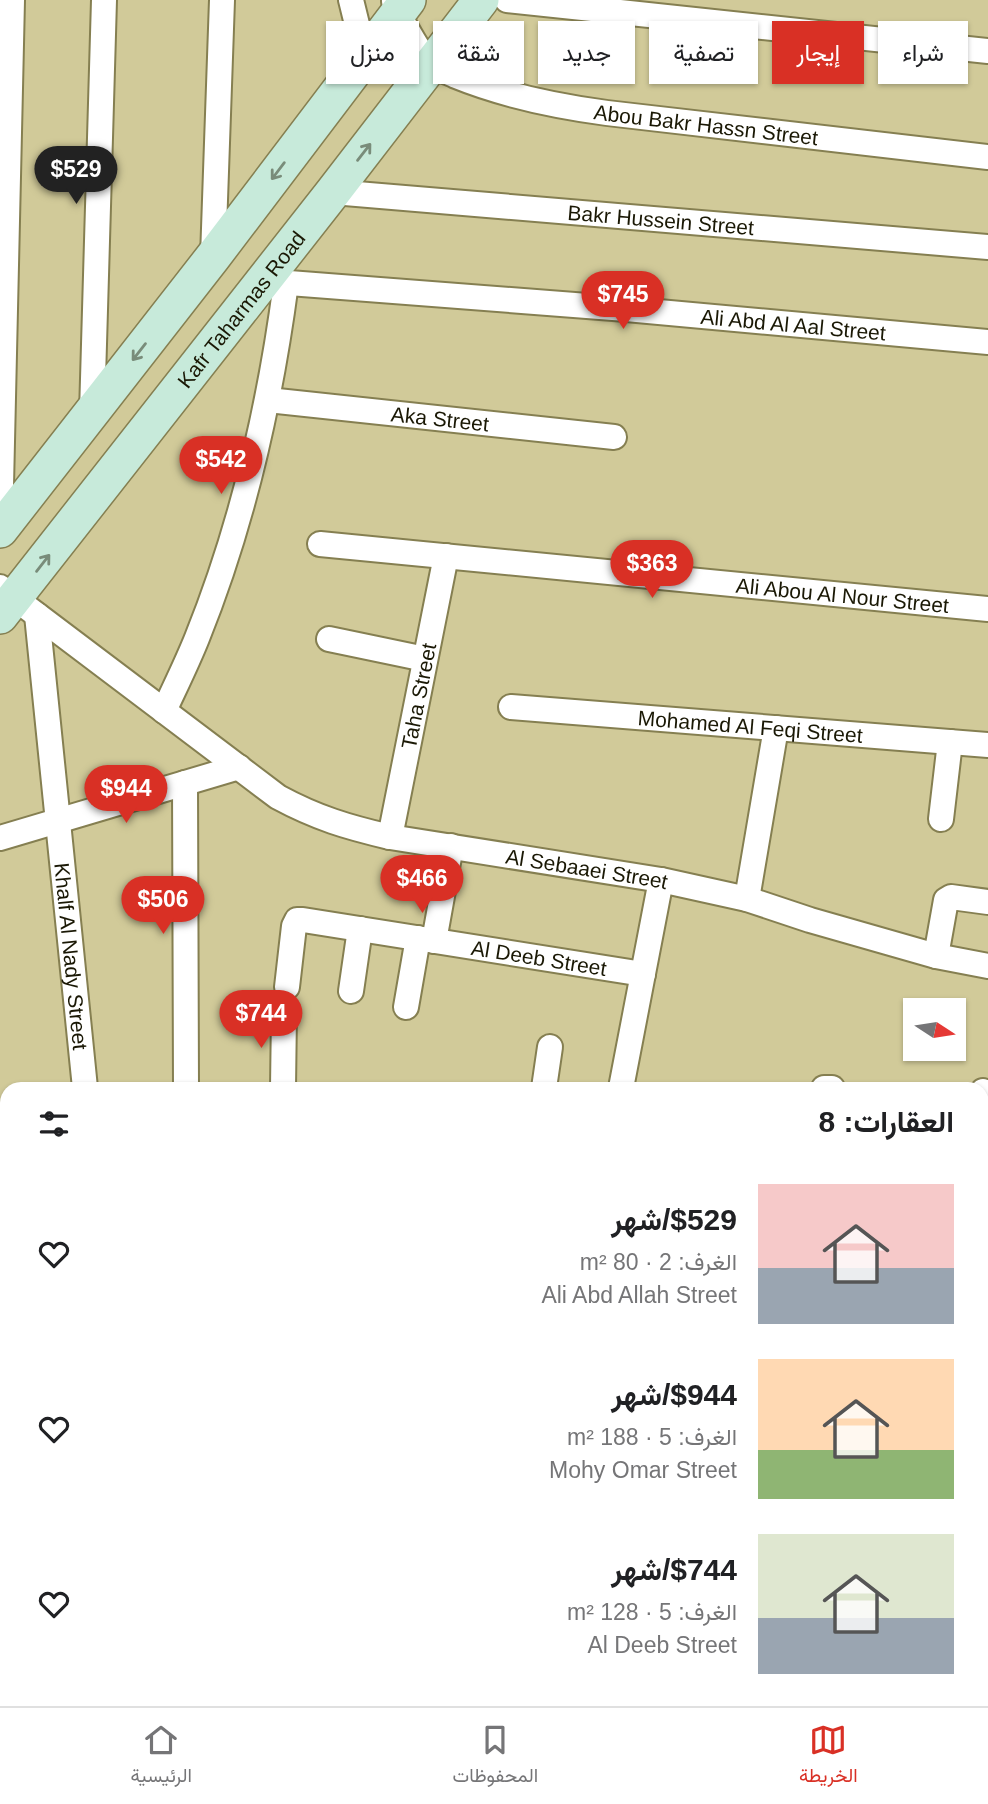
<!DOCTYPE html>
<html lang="ar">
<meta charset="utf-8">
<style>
body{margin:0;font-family:Helvetica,Vazirmatn,sans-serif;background:#f2f2f2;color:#202124;direction:rtl;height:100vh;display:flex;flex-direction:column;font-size:26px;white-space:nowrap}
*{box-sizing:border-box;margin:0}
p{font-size:23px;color:#757577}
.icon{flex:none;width:38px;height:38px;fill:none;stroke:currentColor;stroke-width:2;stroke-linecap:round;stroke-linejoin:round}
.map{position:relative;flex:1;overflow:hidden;direction:ltr}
.drawer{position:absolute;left:0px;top:1082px;width:989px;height:625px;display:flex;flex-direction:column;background:#fff;border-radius:21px 21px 0 0;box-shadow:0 2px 5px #0004;direction:rtl}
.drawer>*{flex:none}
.hud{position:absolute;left:21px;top:21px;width:947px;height:63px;direction:rtl;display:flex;gap:14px}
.needle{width:46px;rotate:102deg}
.buttons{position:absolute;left:903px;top:998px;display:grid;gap:14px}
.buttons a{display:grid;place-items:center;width:63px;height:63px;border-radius:0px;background:#fff;box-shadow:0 2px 5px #0004;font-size:35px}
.price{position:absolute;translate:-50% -60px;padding:0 16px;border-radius:24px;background:#d93025;color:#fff;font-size:23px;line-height:46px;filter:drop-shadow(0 2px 4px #0008)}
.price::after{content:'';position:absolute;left:50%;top:42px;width:21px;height:16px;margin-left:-10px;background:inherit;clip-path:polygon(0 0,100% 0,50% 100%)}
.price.on{background:#222;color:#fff}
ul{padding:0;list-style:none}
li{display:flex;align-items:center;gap:21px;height:175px;padding:0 35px}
li span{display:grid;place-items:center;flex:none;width:196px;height:140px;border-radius:0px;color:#555}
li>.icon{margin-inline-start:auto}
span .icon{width:84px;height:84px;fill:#fffc;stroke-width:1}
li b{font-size:30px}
h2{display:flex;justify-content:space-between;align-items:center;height:84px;padding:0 35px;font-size:30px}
.chip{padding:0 24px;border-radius:0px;background:#fff;box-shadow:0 2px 5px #0004;font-size:24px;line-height:63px}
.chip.on{background:#d93025;color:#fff}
.menu{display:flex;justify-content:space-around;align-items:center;height:98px;border-top:2px solid #e0e0e0;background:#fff;font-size:19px;color:#757577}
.menu a{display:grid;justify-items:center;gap:4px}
.menu .on{color:#d93025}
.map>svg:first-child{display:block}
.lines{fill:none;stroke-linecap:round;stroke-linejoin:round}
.street-casing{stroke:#857f51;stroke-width:28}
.secondary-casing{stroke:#857f51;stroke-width:38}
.street{stroke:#fff;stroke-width:24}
.secondary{stroke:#c7eada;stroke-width:35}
.oneway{stroke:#798c7a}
.labels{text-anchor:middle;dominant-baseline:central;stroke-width:5;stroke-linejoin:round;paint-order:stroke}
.street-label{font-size:21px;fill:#1a1805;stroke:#ede9d1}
</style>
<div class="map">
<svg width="988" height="1706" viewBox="0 0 988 1706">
<rect width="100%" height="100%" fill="#d1ca99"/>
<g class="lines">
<g class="street-casing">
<g id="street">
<polyline points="351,0 365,57"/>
<polyline points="507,0 988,51"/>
<path id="s1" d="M 394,1 C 397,14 421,57 432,65 C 438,70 449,72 456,76 C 505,96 555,106 607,113 L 988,157"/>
<path id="s2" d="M 333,192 L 988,247"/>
<polyline points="213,257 222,0"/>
<path id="s3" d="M 263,281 L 626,309 L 988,342"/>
<path id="s4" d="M 268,400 L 614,437"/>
<polyline points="92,413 104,0"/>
<polyline points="0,530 12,0"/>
<path id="s5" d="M 320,544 L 988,609"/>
<path id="s6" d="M 0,587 L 278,797 C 317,818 347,827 390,837 L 661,880 L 747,899 L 810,920 L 936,956 L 988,966"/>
<path id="s7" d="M 37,615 L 85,1088"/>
<polyline points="329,639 425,659"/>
<path id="s8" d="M 511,707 L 988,745"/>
<path d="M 164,711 C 175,687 187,663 197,638 C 243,524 270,405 286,283"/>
<polyline points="185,783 186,1088"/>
<polyline points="941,819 950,742"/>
<path id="s9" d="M 390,837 L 446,556"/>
<polyline points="0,838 239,767"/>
<polyline points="747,899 776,728"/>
<polyline points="434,941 451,846"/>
<polyline points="936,956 946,900 951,897 988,902"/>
<path id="s10" d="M 287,987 L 294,926 L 297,920 L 303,920 L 643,974"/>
<polyline points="351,991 360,929"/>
<polyline points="406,1007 418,938"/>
<polyline points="283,1088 284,1013"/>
<polyline points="544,1088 550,1047"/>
<polyline points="621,1088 661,880"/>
<polyline points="824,1088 832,1088"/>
<polyline points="983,1091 988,1103"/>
<polyline points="0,1218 7,1235"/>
<polyline points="982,1293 988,1292"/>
<polyline points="982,1578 988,1580"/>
<polyline points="448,1699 449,1706"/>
<polyline points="526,1699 526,1706"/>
<polyline points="609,1699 609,1706"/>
<polyline points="845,1699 869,1706"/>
<polyline points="232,1706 234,1699"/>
</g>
</g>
<g class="secondary-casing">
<g id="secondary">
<polyline points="0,530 213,257 408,0"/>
<path id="s11" d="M 0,616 L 333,192 L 481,0"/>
</g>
</g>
<use href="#street" class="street"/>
<use href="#secondary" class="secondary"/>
</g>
<defs><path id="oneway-shaft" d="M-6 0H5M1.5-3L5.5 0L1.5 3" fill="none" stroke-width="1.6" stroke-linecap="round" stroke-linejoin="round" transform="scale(1.75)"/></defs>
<g class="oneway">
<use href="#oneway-shaft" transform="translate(364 152) rotate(-52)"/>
<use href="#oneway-shaft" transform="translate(278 171) rotate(127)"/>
<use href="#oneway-shaft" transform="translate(139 352) rotate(128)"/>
<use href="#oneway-shaft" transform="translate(43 563) rotate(-52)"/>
</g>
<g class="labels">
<g class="street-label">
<text stroke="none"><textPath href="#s1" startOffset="357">Abou Bakr Hassn Street</textPath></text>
<text stroke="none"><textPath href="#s2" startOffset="329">Bakr Hussein Street</textPath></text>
<text stroke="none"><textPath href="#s11" startOffset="390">Kafr Taharmas Road</textPath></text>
<text stroke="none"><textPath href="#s3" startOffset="532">Ali Abd Al Aal Street</textPath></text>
<text stroke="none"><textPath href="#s4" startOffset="173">Aka Street</textPath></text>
<text stroke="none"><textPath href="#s5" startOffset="525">Ali Abou Al Nour Street</textPath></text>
<text stroke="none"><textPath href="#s9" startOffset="144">Taha Street</textPath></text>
<text stroke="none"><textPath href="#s8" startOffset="240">Mohamed Al Feqi Street</textPath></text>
<text stroke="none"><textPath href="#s6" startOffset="667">Al Sebaaei Street</textPath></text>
<text stroke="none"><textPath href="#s7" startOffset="343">Khalf Al Nady Street</textPath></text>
<text stroke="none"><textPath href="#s10" startOffset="313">Al Deeb Street</textPath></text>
</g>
</g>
</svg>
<div class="buttons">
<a><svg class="needle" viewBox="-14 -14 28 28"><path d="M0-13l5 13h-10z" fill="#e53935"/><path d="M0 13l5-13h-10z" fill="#757577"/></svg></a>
</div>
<b class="price on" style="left:76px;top:206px">$529</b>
<b class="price" style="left:623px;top:331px">$745</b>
<b class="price" style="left:221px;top:496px">$542</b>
<b class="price" style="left:652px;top:600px">$363</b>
<b class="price" style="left:126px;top:825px">$944</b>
<b class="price" style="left:422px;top:915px">$466</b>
<b class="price" style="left:163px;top:936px">$506</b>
<b class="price" style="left:261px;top:1050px">$744</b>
<div class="hud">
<a class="chip">شراء</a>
<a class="chip on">إيجار</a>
<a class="chip">تصفية</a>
<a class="chip">جديد</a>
<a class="chip">شقة</a>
<a class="chip">منزل</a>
</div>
<section class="drawer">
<h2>العقارات: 8<svg class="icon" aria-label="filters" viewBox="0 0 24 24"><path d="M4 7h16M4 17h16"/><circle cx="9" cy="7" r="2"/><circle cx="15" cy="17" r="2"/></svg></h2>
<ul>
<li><span style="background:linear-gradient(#f6c9c9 60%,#9aa5b1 0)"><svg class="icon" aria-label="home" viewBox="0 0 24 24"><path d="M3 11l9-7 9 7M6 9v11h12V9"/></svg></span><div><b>$529/شهر</b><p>الغرف: 2 · 80 m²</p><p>Ali Abd Allah Street</p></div><svg class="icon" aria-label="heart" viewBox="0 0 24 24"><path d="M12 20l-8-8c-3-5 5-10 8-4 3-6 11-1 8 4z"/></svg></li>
<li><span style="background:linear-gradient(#ffd9b3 65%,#8fb573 0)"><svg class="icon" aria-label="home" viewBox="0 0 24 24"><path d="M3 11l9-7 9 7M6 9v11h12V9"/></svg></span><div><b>$944/شهر</b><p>الغرف: 5 · 188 m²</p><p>Mohy Omar Street</p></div><svg class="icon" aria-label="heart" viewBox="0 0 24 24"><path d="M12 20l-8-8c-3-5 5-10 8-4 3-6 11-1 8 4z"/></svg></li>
<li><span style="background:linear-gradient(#dfe7d0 60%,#9aa5b1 0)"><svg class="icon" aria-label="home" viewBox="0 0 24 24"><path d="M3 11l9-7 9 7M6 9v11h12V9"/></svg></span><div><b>$744/شهر</b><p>الغرف: 5 · 128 m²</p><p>Al Deeb Street</p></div><svg class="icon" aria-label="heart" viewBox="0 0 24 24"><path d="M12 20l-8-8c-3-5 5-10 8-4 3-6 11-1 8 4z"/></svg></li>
</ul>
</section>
</div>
<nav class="menu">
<a class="on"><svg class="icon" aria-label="map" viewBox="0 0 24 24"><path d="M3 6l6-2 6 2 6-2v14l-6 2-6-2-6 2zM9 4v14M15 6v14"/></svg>الخريطة</a>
<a><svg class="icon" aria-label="saved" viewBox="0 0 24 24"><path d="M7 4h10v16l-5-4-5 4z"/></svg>المحفوظات</a>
<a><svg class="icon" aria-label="home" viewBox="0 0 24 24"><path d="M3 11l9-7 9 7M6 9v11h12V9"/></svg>الرئيسية</a>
</nav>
